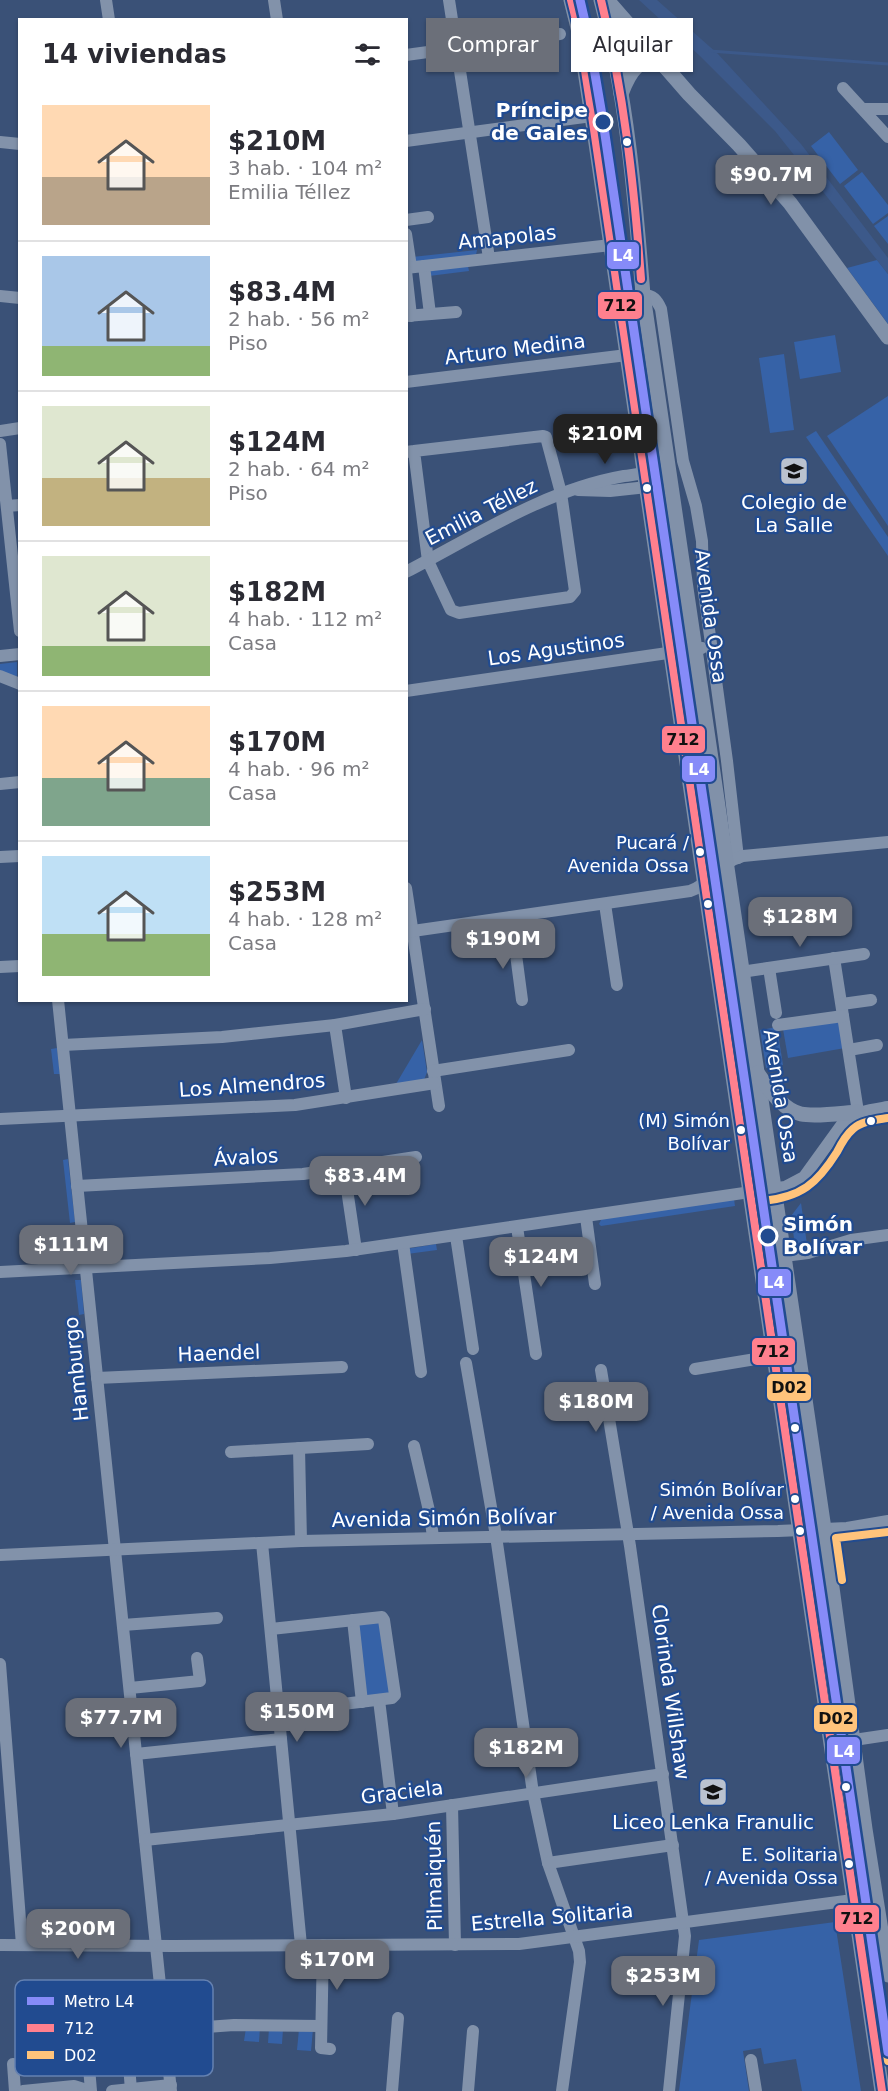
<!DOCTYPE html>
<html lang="es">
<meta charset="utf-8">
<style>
body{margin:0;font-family:"DejaVu Sans",sans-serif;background:#f7f7f7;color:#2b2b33;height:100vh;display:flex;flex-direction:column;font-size:22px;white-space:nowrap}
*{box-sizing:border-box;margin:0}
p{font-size:20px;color:#7c7c81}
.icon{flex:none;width:33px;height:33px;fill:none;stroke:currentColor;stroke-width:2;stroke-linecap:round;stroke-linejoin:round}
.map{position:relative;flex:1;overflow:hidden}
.side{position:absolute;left:18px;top:18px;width:390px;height:984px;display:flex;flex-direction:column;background:#fff;border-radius:0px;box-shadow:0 2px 4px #0004}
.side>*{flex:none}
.top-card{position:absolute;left:426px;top:18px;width:372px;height:54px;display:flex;gap:12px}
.price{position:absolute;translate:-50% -51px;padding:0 14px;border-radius:12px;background:#6b6f79;color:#fff;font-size:20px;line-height:39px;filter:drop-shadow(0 2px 3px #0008)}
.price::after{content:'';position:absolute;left:50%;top:36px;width:18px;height:14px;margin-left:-9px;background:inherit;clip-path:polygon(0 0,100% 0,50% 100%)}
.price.selected{background:#222;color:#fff}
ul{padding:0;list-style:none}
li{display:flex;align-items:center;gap:18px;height:150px;padding:0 24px}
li+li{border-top:2px solid #e1e1e2}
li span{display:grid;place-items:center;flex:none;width:168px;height:120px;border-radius:0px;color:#555}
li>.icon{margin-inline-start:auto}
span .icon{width:72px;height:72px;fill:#fffc;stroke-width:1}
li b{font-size:26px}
h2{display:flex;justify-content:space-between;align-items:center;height:72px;padding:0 24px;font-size:26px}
.chip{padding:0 21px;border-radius:0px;background:#fff;box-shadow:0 2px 4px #0004;font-size:21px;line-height:54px}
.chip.selected{background:#6b6f79;color:#fff}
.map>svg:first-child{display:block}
.green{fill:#3662a7}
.water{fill:#3c598a}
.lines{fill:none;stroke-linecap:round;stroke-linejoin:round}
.stream{stroke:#3c598a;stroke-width:3}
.minor{stroke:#8292aa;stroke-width:12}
.major{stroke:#8191a9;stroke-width:15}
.bus-1-casing{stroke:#214b90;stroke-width:12}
.bus-2-casing{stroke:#214b90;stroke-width:12}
.bus-1{stroke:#ff808e;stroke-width:8}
.bus-2{stroke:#ffc37b;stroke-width:8}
.metro-1-casing{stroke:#214b90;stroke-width:14}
.metro-1{stroke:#868bf8;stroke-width:9}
.stop-dot{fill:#214b90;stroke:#fff;stroke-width:3}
.bus-dot{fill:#fff;stroke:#214b90;stroke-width:2}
.labels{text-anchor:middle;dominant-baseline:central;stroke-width:4.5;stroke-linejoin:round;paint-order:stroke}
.bus-label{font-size:18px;fill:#fff;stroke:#214b90;text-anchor:end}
.stop-label{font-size:20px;font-weight:bold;fill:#fff;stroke:#214b90;text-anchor:end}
.street-label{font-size:20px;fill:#fff;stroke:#214b90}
.poi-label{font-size:20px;fill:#fff;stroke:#214b90}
.key{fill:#214b90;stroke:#6481b1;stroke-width:1.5}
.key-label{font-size:16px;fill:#fff}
.line-badge{stroke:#214b90;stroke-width:2}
.badge-label{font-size:16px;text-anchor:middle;font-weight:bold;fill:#fff}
.pale-badge-label{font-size:16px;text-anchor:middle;font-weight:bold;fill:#111}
</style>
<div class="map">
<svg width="888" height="2091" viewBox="0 0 888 2091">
<rect width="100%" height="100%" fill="#3a5177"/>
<g class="green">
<polygon points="829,132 858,170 840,184 811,146"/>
<polygon points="862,172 888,205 888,213 873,224 844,186"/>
<polygon points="888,216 888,244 874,226"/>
<polygon points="477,250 476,255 412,262 412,257"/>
<polygon points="877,260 888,274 888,324 847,268"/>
<polygon points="468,266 469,271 429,276 428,271"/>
<polygon points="835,335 841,372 800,379 794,342"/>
<polygon points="784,354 794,430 770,433 759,358"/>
<polygon points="888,396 888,526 827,436"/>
<polygon points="816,431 888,537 888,556 806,437"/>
<polygon points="17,662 17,677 0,673 0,664"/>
<polygon points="723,904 762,1174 755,1175 715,906"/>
<polygon points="833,1020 841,1024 845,1048 788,1058 783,1029"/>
<polygon points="777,1027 783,1065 766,1068 760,1030"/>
<polygon points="422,1040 427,1072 424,1080 396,1084"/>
<polygon points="57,1048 60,1074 54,1074 51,1049"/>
<polygon points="68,1159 75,1222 70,1223 63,1160"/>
<polygon points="734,1199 735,1206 601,1226 599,1224 602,1218"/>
<polygon points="801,1203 807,1244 795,1246 791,1216"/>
<polygon points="436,1244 437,1250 407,1254 406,1249"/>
<polygon points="75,1280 81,1280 84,1314 79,1315"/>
<polygon points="380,1618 393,1692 365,1699 357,1621"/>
<polygon points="835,1922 861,2091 802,2091 796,2059 764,2064 761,2048 743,2051 749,2091 679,2091 699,1940"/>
<polygon points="246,2028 260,2028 259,2042 244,2041"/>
<polygon points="269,2028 283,2029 282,2044 268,2043"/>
<polygon points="299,2029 313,2029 311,2051 297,2050"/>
</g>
<polygon class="water" points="639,0 657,0 718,54 801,144 888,258 888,274 775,131 700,56"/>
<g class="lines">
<polyline class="stream" points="710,51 888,64"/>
<g class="minor">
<polyline points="106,0 109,20"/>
<polyline points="274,0 277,20"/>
<polyline points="449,0 489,258"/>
<polyline points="406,55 560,34"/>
<polyline points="843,88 888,137"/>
<polyline points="864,109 888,109"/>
<polyline points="406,141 592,116"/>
<polyline points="0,142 20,144"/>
<polyline points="406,220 428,217"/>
<polyline points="406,234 411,267"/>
<polyline points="424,266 430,314"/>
<polyline points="406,268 611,245"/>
<polyline points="406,271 411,316"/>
<path d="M 643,295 C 653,295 657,300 661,309 L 683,461 L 696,506 L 702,541 L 703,585 L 727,761 L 738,858"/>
<polyline points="0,296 20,298"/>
<polyline points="406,316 456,312"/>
<polyline points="406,382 627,355"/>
<polyline points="0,431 20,428"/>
<polyline points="0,444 20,631"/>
<polyline points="406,452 414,451 543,436 546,437 561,493 575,591 570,597 459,613 451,610 428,561 414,451"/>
<polyline points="578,490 610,491 647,487"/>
<polyline points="7,506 20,505"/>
<path d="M 406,572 C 477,535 545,490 624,476 C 640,474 654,471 670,474"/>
<polyline points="0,656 20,654"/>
<polyline points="0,676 20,684"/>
<polyline points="406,691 702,648"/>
<polyline points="0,784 20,782"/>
<polyline points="0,857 20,856"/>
<polyline points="406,888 439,1106"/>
<polyline points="605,904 617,985"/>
<polyline points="511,917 522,1000"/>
<path d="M 406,932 L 690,891 C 711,884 718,863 743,856 L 888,842"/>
<polyline points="834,958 858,1112"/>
<polyline points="0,967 20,966"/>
<polyline points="769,968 776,1013"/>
<polyline points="741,972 864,954"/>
<polyline points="58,1000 171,2091"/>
<polyline points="842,1004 871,1000"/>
<polyline points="335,1025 346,1098"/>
<polyline points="778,1025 843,1016"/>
<polyline points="63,1045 222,1037 335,1025 425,1009"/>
<polyline points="849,1050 877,1045"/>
<polyline points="433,1071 569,1050"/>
<polyline points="0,1119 295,1105 435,1083"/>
<polyline points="344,1169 356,1250"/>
<polyline points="77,1186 303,1174 416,1157"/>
<polyline points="586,1217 595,1284"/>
<polyline points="517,1227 536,1354"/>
<polyline points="456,1236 473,1349"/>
<polyline points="403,1243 421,1372"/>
<polyline points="784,1256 808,1253 851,1240 888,1235"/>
<path d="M 0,1272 L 270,1258 L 346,1251 L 785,1187 L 804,1177 L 843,1123 C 857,1111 870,1110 888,1107"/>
<polyline points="466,1363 496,1536 533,1793 548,1863 579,1951 580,1962 562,2091"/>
<polyline points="695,1369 774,1356"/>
<polyline points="601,1370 630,1546 685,1936 669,2091"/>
<polyline points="97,1378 342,1367"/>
<polyline points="414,1446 430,1515 433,1537"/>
<polyline points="299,1448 301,1541"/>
<polyline points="231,1452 368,1444"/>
<polyline points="262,1543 301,1945"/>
<polyline points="0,1555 301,1541 778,1531 847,1528 888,1521"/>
<polyline points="353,1620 362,1702"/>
<polyline points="123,1625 217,1618"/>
<polyline points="271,1629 382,1617 384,1620 395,1695 392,1698 278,1712"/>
<polyline points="0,1664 22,1945"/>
<polyline points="130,1688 200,1681 197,1658"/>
<polyline points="379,1700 393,1814"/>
<polyline points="854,1740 888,1735"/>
<polyline points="136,1754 281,1739"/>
<polyline points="452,1805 455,1945"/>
<polyline points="145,1840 393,1814 663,1774"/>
<polyline points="548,1863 673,1845"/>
<polyline points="0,1945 174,1946 519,1944 853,1900"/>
<polyline points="323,1945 321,2048 330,2049"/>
<polyline points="165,2030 234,2025 321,2026"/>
<polyline points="751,2060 756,2091"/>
<polyline points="13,2064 15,2091"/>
<polyline points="23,2091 74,2086 90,2091"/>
<polyline points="91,2091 87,2044 127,2041 131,2090"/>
<polyline points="112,2091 171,2085"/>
<polyline points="392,2091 398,2018"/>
<polyline points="468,2091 473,2031"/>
</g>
<g class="major">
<polyline points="571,0 579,32 592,116 882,2091"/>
<path d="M 601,0 C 627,96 635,196 643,295 L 824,1529 L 865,1829 L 888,1975"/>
<polyline points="607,0 689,94 739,145 790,203 888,337"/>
<path d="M 621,94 C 629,73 640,51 666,67"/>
<path d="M 757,1073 C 768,1087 782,1110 801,1114 C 816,1117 842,1113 858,1112"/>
</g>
<g class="bus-1-casing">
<g id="bus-1">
<polyline points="571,0 579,32 592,116 882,2091"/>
<path d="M 601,0 C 624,92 634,185 641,279"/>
</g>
</g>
<g class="bus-2-casing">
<g id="bus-2">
<path d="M 888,1118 C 876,1120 862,1121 853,1129 C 846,1135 841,1144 837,1152 C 817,1184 801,1197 763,1201 L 839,1742 L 888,2061"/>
<polyline points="842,1580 836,1538 888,1532"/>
</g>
</g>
<use href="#bus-1" class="bus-1"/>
<use href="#bus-2" class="bus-2"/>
<g class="metro-1-casing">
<polyline id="metro-1" points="580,0 589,39 603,121 888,2052"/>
</g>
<use href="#metro-1" class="metro-1"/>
</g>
<defs>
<g id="school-square" transform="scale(1.5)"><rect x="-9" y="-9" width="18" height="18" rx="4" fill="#bac2cf" stroke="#214b90"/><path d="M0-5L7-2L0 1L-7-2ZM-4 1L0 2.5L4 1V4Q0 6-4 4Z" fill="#111"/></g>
</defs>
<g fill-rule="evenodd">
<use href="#school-square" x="794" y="471"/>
<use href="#school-square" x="713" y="1792"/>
</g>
<g class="stop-dot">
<circle cx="603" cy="122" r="9"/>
<circle cx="768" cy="1236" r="9"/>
</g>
<g class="bus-dot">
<circle cx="627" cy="142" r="5"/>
<circle cx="647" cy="488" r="5"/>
<circle cx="700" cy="852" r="5"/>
<circle cx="708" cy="904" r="5"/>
<circle cx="871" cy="1121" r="5"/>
<circle cx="741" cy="1130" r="5"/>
<circle cx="795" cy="1428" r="5"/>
<circle cx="795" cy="1499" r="5"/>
<circle cx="800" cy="1531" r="5"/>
<circle cx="846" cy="1787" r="5"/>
<circle cx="849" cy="1864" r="5"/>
</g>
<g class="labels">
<g class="bus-label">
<text x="689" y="842">Pucará /<tspan x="689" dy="23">Avenida Ossa</tspan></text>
<text x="730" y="1120">(M) Simón<tspan x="730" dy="23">Bolívar</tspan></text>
<text x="784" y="1489">Simón Bolívar<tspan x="784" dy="23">/ Avenida Ossa</tspan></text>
<text x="838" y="1854">E. Solitaria<tspan x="838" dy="23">/ Avenida Ossa</tspan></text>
</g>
<g class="stop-label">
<text x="588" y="110">Príncipe<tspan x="588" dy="23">de Gales</tspan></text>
<text x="783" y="1224" text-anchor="start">Simón<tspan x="783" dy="23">Bolívar</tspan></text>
</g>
<g class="street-label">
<text transform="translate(507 237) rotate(-6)">Amapolas</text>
<text transform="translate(515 349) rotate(-7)">Arturo Medina</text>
<text transform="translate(481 512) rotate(-27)">Emilia Téllez</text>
<text transform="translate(711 616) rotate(82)">Avenida Ossa</text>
<text transform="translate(556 649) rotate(-8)">Los Agustinos</text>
<text transform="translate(252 1085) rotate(-4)">Los Almendros</text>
<text transform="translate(781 1096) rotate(81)">Avenida Ossa</text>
<text transform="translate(246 1157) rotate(-3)">Ávalos</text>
<text transform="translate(219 1353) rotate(-2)">Haendel</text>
<text transform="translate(76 1369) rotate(-96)">Hamburgo</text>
<text transform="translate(444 1518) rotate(-1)">Avenida Simón Bolívar</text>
<text transform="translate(671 1692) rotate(82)">Clorinda Willshaw</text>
<text transform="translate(402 1792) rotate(-7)">Graciela</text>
<text transform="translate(434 1876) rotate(-91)">Pilmaiquén</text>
<text transform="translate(552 1917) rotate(-5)">Estrella Solitaria</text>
</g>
<g class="poi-label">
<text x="794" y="502">Colegio de<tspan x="794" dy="23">La Salle</tspan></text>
<text x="713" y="1822">Liceo Lenka Franulic</text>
</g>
</g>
<rect x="15" y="1980" width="198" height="96" rx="9" class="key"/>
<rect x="27" y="1997" width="27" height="8" fill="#868bf8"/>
<rect x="27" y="2024" width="27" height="8" fill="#ff808e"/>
<rect x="27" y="2051" width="27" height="8" fill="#ffc37b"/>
<g class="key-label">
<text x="64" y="2007">Metro L4</text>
<text x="64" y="2034">712</text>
<text x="64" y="2061">D02</text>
</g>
<g class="line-badge">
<rect x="606" y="241" width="34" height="29" rx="6" fill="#868bf8"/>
<rect x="597" y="291" width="46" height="29" rx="6" fill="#ff808e"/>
<rect x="661" y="725" width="45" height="29" rx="6" fill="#ff808e"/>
<rect x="681" y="755" width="35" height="28" rx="6" fill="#868bf8"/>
<rect x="757" y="1268" width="35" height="29" rx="6" fill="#868bf8"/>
<rect x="751" y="1337" width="45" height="29" rx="6" fill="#ff808e"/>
<rect x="766" y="1373" width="46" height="29" rx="6" fill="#ffc37b"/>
<rect x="813" y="1704" width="45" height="29" rx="6" fill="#ffc37b"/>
<rect x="826" y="1736" width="35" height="29" rx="6" fill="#868bf8"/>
<rect x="834" y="1904" width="46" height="29" rx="6" fill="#ff808e"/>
</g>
<g class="badge-label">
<text x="623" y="261">L4</text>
<text x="699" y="775">L4</text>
<text x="774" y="1288">L4</text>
<text x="844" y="1757">L4</text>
</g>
<g class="pale-badge-label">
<text x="620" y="311">712</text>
<text x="683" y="745">712</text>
<text x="773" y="1357">712</text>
<text x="789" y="1393">D02</text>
<text x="836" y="1724">D02</text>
<text x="857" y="1924">712</text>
</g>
</svg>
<b class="price" style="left:771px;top:206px">$90.7M</b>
<b class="price selected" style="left:605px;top:465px">$210M</b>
<b class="price" style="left:800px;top:948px">$128M</b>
<b class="price" style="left:503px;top:970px">$190M</b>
<b class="price" style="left:365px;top:1207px">$83.4M</b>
<b class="price" style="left:71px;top:1276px">$111M</b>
<b class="price" style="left:541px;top:1288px">$124M</b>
<b class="price" style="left:596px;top:1433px">$180M</b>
<b class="price" style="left:297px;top:1743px">$150M</b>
<b class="price" style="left:121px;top:1749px">$77.7M</b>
<b class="price" style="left:526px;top:1779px">$182M</b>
<b class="price" style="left:78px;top:1960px">$200M</b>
<b class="price" style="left:337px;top:1991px">$170M</b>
<b class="price" style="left:663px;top:2007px">$253M</b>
<div class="top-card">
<a class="chip selected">Comprar</a>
<a class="chip">Alquilar</a>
</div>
<section class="side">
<h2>14 viviendas<svg class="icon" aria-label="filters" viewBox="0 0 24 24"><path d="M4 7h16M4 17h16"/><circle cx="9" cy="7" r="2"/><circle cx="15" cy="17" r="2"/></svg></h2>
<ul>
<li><span style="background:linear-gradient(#ffd9b3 60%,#b9a48a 0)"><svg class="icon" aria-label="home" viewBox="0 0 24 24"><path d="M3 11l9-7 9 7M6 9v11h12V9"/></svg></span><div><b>$210M</b><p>3 hab. · 104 m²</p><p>Emilia Téllez</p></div></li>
<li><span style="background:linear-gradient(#a9c7e8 75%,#8fb573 0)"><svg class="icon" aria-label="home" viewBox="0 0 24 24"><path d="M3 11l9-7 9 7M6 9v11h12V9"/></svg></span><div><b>$83.4M</b><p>2 hab. · 56 m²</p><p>Piso</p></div></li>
<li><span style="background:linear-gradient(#dfe7d0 60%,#c2b280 0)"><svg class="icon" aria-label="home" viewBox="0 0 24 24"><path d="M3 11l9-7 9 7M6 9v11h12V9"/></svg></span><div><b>$124M</b><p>2 hab. · 64 m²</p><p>Piso</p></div></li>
<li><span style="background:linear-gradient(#dfe7d0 75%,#8fb573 0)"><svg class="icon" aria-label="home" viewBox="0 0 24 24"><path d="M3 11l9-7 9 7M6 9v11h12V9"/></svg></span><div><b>$182M</b><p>4 hab. · 112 m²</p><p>Casa</p></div></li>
<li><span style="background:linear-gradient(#ffd9b3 60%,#7fa58c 0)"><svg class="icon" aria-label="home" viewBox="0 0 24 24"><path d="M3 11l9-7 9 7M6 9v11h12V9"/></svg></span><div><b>$170M</b><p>4 hab. · 96 m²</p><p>Casa</p></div></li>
<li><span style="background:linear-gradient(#bfe0f5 65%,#8fb573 0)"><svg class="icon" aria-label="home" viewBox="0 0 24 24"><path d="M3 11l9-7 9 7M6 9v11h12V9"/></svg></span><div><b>$253M</b><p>4 hab. · 128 m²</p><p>Casa</p></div></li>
</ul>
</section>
</div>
